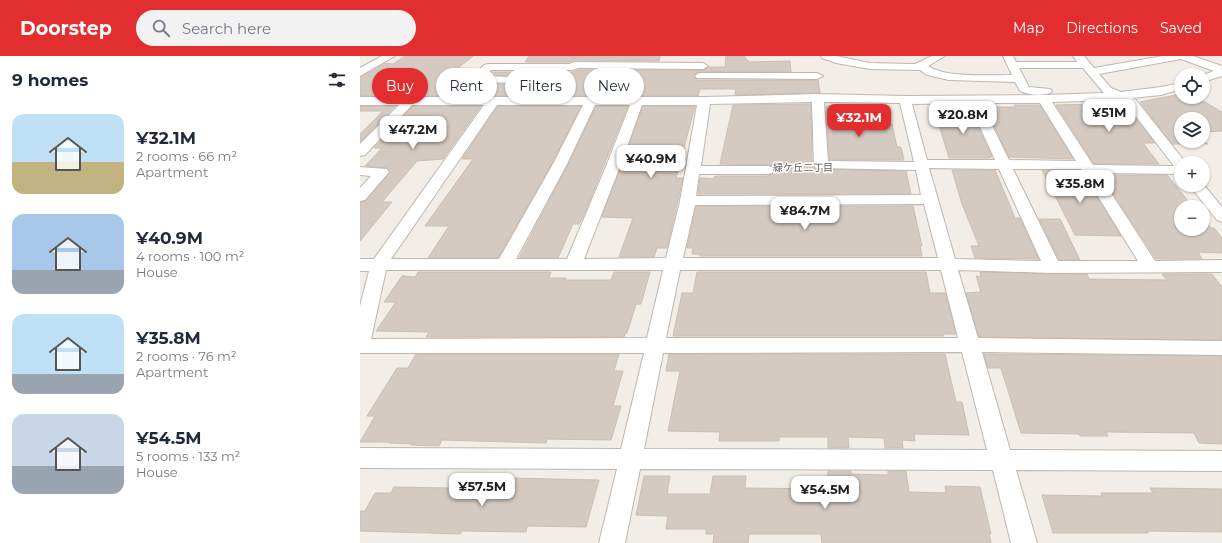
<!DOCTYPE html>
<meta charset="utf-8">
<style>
body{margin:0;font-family:Montserrat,"Noto Sans JP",sans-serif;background:#f2f2f3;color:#1f2937;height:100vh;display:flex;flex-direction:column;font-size:15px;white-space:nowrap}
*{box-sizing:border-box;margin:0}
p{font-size:13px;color:#747a83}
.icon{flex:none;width:22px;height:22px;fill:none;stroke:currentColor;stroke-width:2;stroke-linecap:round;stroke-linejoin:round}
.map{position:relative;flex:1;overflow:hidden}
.sheet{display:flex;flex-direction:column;background:#fff;width:360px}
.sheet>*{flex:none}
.hud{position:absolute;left:12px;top:12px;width:380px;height:36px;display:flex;gap:8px}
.controls{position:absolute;left:814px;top:12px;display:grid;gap:8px}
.controls a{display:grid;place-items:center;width:36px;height:36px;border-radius:50%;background:#fff;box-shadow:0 1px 3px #0004;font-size:20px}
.price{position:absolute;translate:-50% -34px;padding:0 9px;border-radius:8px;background:#fff;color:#222;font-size:13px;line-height:26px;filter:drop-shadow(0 1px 2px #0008)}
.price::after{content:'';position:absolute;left:50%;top:24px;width:12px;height:9px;margin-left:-6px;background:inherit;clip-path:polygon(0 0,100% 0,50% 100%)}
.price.selected{background:#e22e2e;color:#fff}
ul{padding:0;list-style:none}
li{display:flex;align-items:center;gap:12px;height:100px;padding:0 12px}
li span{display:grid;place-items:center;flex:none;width:112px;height:80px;border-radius:12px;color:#555}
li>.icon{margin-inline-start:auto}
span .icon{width:48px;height:48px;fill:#fffc;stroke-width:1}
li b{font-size:17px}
h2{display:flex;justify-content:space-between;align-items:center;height:48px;padding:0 12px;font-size:17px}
.chip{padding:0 14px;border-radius:18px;background:#fff;box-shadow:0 1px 3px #0004;font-size:14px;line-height:36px}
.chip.selected{background:#e22e2e;color:#fff}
header{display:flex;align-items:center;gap:24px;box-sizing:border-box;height:56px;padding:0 20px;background:#e22e2e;color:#fff}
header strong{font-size:19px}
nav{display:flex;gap:22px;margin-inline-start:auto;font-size:14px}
.search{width:280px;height:36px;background:#f2f2f3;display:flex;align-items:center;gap:10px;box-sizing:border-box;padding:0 14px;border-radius:22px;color:#747a83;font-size:15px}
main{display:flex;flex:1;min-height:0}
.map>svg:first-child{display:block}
.building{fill:#d5cac1;stroke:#ccbeb2}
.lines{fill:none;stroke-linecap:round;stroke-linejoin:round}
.street-casing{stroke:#bfb6ae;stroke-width:2}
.street{fill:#fff;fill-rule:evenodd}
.labels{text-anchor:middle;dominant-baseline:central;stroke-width:3;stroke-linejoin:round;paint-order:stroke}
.far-neighbourhood-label{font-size:10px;fill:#66594f;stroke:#fff}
</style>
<header>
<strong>Doorstep</strong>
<div class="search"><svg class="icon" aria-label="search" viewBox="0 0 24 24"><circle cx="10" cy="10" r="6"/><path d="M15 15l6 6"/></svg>Search here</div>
<nav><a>Map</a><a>Directions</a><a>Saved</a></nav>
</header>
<main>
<section class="sheet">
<h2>9 homes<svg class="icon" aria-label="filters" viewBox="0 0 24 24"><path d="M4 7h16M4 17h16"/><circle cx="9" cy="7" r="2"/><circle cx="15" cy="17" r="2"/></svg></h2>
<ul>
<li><span style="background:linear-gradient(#bfe0f5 60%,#c2b280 0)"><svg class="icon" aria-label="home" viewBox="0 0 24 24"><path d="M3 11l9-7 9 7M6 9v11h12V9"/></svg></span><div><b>¥32.1M</b><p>2 rooms · 66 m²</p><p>Apartment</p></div></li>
<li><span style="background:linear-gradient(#a9c7e8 70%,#9aa5b1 0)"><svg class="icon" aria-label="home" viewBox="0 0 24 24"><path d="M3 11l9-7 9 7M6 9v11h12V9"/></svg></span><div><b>¥40.9M</b><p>4 rooms · 100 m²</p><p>House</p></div></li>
<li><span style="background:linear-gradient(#bfe0f5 75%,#9aa5b1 0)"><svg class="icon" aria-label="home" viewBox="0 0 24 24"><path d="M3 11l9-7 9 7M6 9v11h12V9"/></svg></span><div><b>¥35.8M</b><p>2 rooms · 76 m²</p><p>Apartment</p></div></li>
<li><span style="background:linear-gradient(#c9d6e8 65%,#9aa5b1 0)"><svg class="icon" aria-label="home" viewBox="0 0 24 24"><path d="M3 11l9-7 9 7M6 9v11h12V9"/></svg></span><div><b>¥54.5M</b><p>5 rooms · 133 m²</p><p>House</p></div></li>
</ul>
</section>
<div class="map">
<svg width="862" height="487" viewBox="0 0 862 487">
<rect width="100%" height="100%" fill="#f2ede7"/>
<g class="building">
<polygon points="45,0 113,0 98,12 118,13 108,23 111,26 116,27 204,30 211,26 209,22 129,19 132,16 213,16 218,14 343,14 349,11 365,11 366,0 384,0 389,6 430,5 431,16 341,16 336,17 334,20 337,24 458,24 460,37 375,39 376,33 340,33 338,40 0,40 0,21 25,7 33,8"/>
<polygon points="169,0 300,0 299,5 214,4 209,6 165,6"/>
<polygon points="821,38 821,41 836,41 862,56 862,75 843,76 843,63 821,63 821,85 843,85 843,84 848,88 812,88 780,46"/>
<polygon points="736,46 758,46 762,50 767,51 795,87 783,87 799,108 734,108 696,49 738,48"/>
<polygon points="451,48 452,109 455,113 546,115 551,138 338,138 340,122 354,123 354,121 358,120 407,120 412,118 415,115 413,110 407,109 360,108 373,49"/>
<polygon points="654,49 680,49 713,103 649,101 625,51 655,51"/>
<polygon points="0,50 35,50 0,86 0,78 23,55 0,55"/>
<polygon points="53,50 121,50 83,103 57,105 22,146 32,146 0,185 0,146 6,145 30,116 27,112 5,110 22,92 14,92"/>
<polygon points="138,50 221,50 192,107 138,202 68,202 89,170 65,170 113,103 102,103"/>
<polygon points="236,50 268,50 223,161 219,168 213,168 198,202 159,202 208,109"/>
<polygon points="283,50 335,50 316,122 323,122 307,192 297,192 294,201 259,201 273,162 242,161"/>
<polygon points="466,50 493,50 495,67 532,68 537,91 541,91 544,104 469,104"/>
<polygon points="584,50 609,51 632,101 629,101 630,102 589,102 578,66 587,67"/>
<polygon points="592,114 635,114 655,162 660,162 679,203 615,202 611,190 619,190 602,148"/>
<polygon points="682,114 720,114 761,180 715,179"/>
<polygon points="741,119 807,119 833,151 821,151 821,173 843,173 843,163 851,172 854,172 862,182 862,197 838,196 842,203 796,203"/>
<polygon points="336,150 553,150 562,190 560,190 562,200 340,200 340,198 332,198 333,192 327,192"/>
<polygon points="679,163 700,163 720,204 699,204"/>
<polygon points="58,216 191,216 189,222 206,222 205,224 251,224 254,216 290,216 281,248 276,248 267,277 265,277 264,281 66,281 69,276 16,275 36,246 24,246 42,220 55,221"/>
<polygon points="337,216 566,216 570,237 585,237 596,278 583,278 584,280 313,280 322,237 333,237"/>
<polygon points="620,216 727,218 729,223 807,224 802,218 852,218 862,231 862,284 619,281 606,237 621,236 616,220 621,221"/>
<polygon points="56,298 259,298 254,315 263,315 253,350 261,350 251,384 187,383 186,387 82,384 79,390 51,389 52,388 29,387 30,386 0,386 15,360 7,360 37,312 48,312"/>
<polygon points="309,298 585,298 596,346 602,346 609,379 554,378 555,385 542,384 543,392 525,392 524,382 488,381 489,392 468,392 468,381 419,381 419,385 359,385 360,376 308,375 320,315 306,315"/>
<polygon points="624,298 862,300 862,388 839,387 834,377 746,376 748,380 720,380 719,378 661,377 641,312 628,312"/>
<polygon points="468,415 491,415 491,418 528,419 528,415 546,415 549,436 586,437 585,430 620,431 631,478 629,478 631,487 462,487 461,478 389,478 388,487 353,487 354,478 346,478 346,473 306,473 308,460 276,459 284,420 310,420 307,438 350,438 353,420 386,420 385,432 466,433 465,420 468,420"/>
<polygon points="149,422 239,424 226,471 167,470 166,476 102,475 100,478 0,475 0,455 5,455 15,437 31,437 34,431 91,432 93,428 147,428"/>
<polygon points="790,432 862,433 862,476 788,475 788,477 693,477 682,439 742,440 741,437 793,437"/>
</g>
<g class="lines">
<g class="street-casing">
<g id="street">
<polygon points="22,0 35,0 0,20 0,12"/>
<path d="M 461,0 L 476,0 L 510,7 L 551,8 L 555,8 L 572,0 L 585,0 L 568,10 C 586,22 630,19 652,19 L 643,0 L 653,0 L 656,6 L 717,6 L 713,0 L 724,0 L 734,12 L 803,0 L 833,0 L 862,10 L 862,20 L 843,26 L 843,19 L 854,15 L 821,3 L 739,18 L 751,32 L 761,36 L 801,31 L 821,27 L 821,33 L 801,39 L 772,42 L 776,44 L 826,107 L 821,107 L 821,118 L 738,117 L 795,205 L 862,204 L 862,216 L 692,217 L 598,214 L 618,282 L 862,285 L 862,299 L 622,296 L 650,394 L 862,395 L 862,415 L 656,414 L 677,487 L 651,487 L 633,414 L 280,413 L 265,487 L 239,487 L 257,413 L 0,412 L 0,392 L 261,393 L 284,297 L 0,297 L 0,250 L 9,215 L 0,215 L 0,203 L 14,203 L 124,49 L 52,49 L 5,99 L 0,100 L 0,88 L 39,49 L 0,49 L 0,41 L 344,41 L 458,38 L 545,40 L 684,39 L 744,37 L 723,12 L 659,12 L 669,31 L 690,33 L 692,35 L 690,37 C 680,40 669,39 660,35 L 655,26 L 589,24 L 567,19 L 560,14 L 510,13 L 476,7 L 462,2 ZM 757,44 L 768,50 L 814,110 L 733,109 L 692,46 ZM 452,46 L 454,109 L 456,112 L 556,114 L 561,139 L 336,140 L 339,118 L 407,118 L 412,117 L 414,114 L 412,111 L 407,110 L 341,110 L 350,48 ZM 464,46 L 540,47 L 554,106 L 468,105 ZM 609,47 L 635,104 L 567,104 L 552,48 ZM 621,47 L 680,47 L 716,105 L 649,104 ZM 137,49 L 223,49 L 193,108 L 139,203 L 31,203 ZM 235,49 L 270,49 L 247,108 L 207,203 L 156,203 L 207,108 ZM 282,49 L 337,49 L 320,145 L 306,202 L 224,203 L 261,108 ZM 569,112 L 639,113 L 681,205 L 595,203 ZM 653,113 L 721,113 L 778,205 L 698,205 ZM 564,148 L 578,202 L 323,202 L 335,149 ZM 26,214 L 303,214 L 287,282 L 11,283 ZM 320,214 L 581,214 L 598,282 L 306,282 ZM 602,296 L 627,394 L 284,393 L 303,297 Z"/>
<polygon points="214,6 343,7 348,10 343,13 218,12 213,14 131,14 126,20 208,23 210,25 208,27 204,28 116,26 112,25 110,23 124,9 128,8 209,8"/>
<polygon points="341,17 457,17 463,20 457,23 337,22 335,20 337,18"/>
<polygon points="0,111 27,113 29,116 5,144 0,145 0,132 11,120 0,119"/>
<polygon points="843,128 862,151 862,166 857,164 829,129"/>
</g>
</g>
<use href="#street" class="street"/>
</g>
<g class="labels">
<g class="far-neighbourhood-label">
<text x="443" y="111">緑ケ丘二丁目</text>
</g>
</g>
</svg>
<div class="controls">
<a><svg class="icon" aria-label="locate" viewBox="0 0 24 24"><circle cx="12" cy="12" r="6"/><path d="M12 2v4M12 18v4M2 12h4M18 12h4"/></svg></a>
<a><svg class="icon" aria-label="layers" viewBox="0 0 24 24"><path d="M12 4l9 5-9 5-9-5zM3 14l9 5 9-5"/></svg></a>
<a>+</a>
<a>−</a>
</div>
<b class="price" style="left:749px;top:77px">¥51M</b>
<b class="price" style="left:603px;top:79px">¥20.8M</b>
<b class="price selected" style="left:499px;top:82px">¥32.1M</b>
<b class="price" style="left:53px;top:94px">¥47.2M</b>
<b class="price" style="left:291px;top:123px">¥40.9M</b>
<b class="price" style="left:720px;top:148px">¥35.8M</b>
<b class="price" style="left:445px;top:175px">¥84.7M</b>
<b class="price" style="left:122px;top:451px">¥57.5M</b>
<b class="price" style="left:465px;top:454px">¥54.5M</b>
<div class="hud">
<a class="chip selected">Buy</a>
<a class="chip">Rent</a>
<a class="chip">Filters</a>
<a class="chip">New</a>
</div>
</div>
</main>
